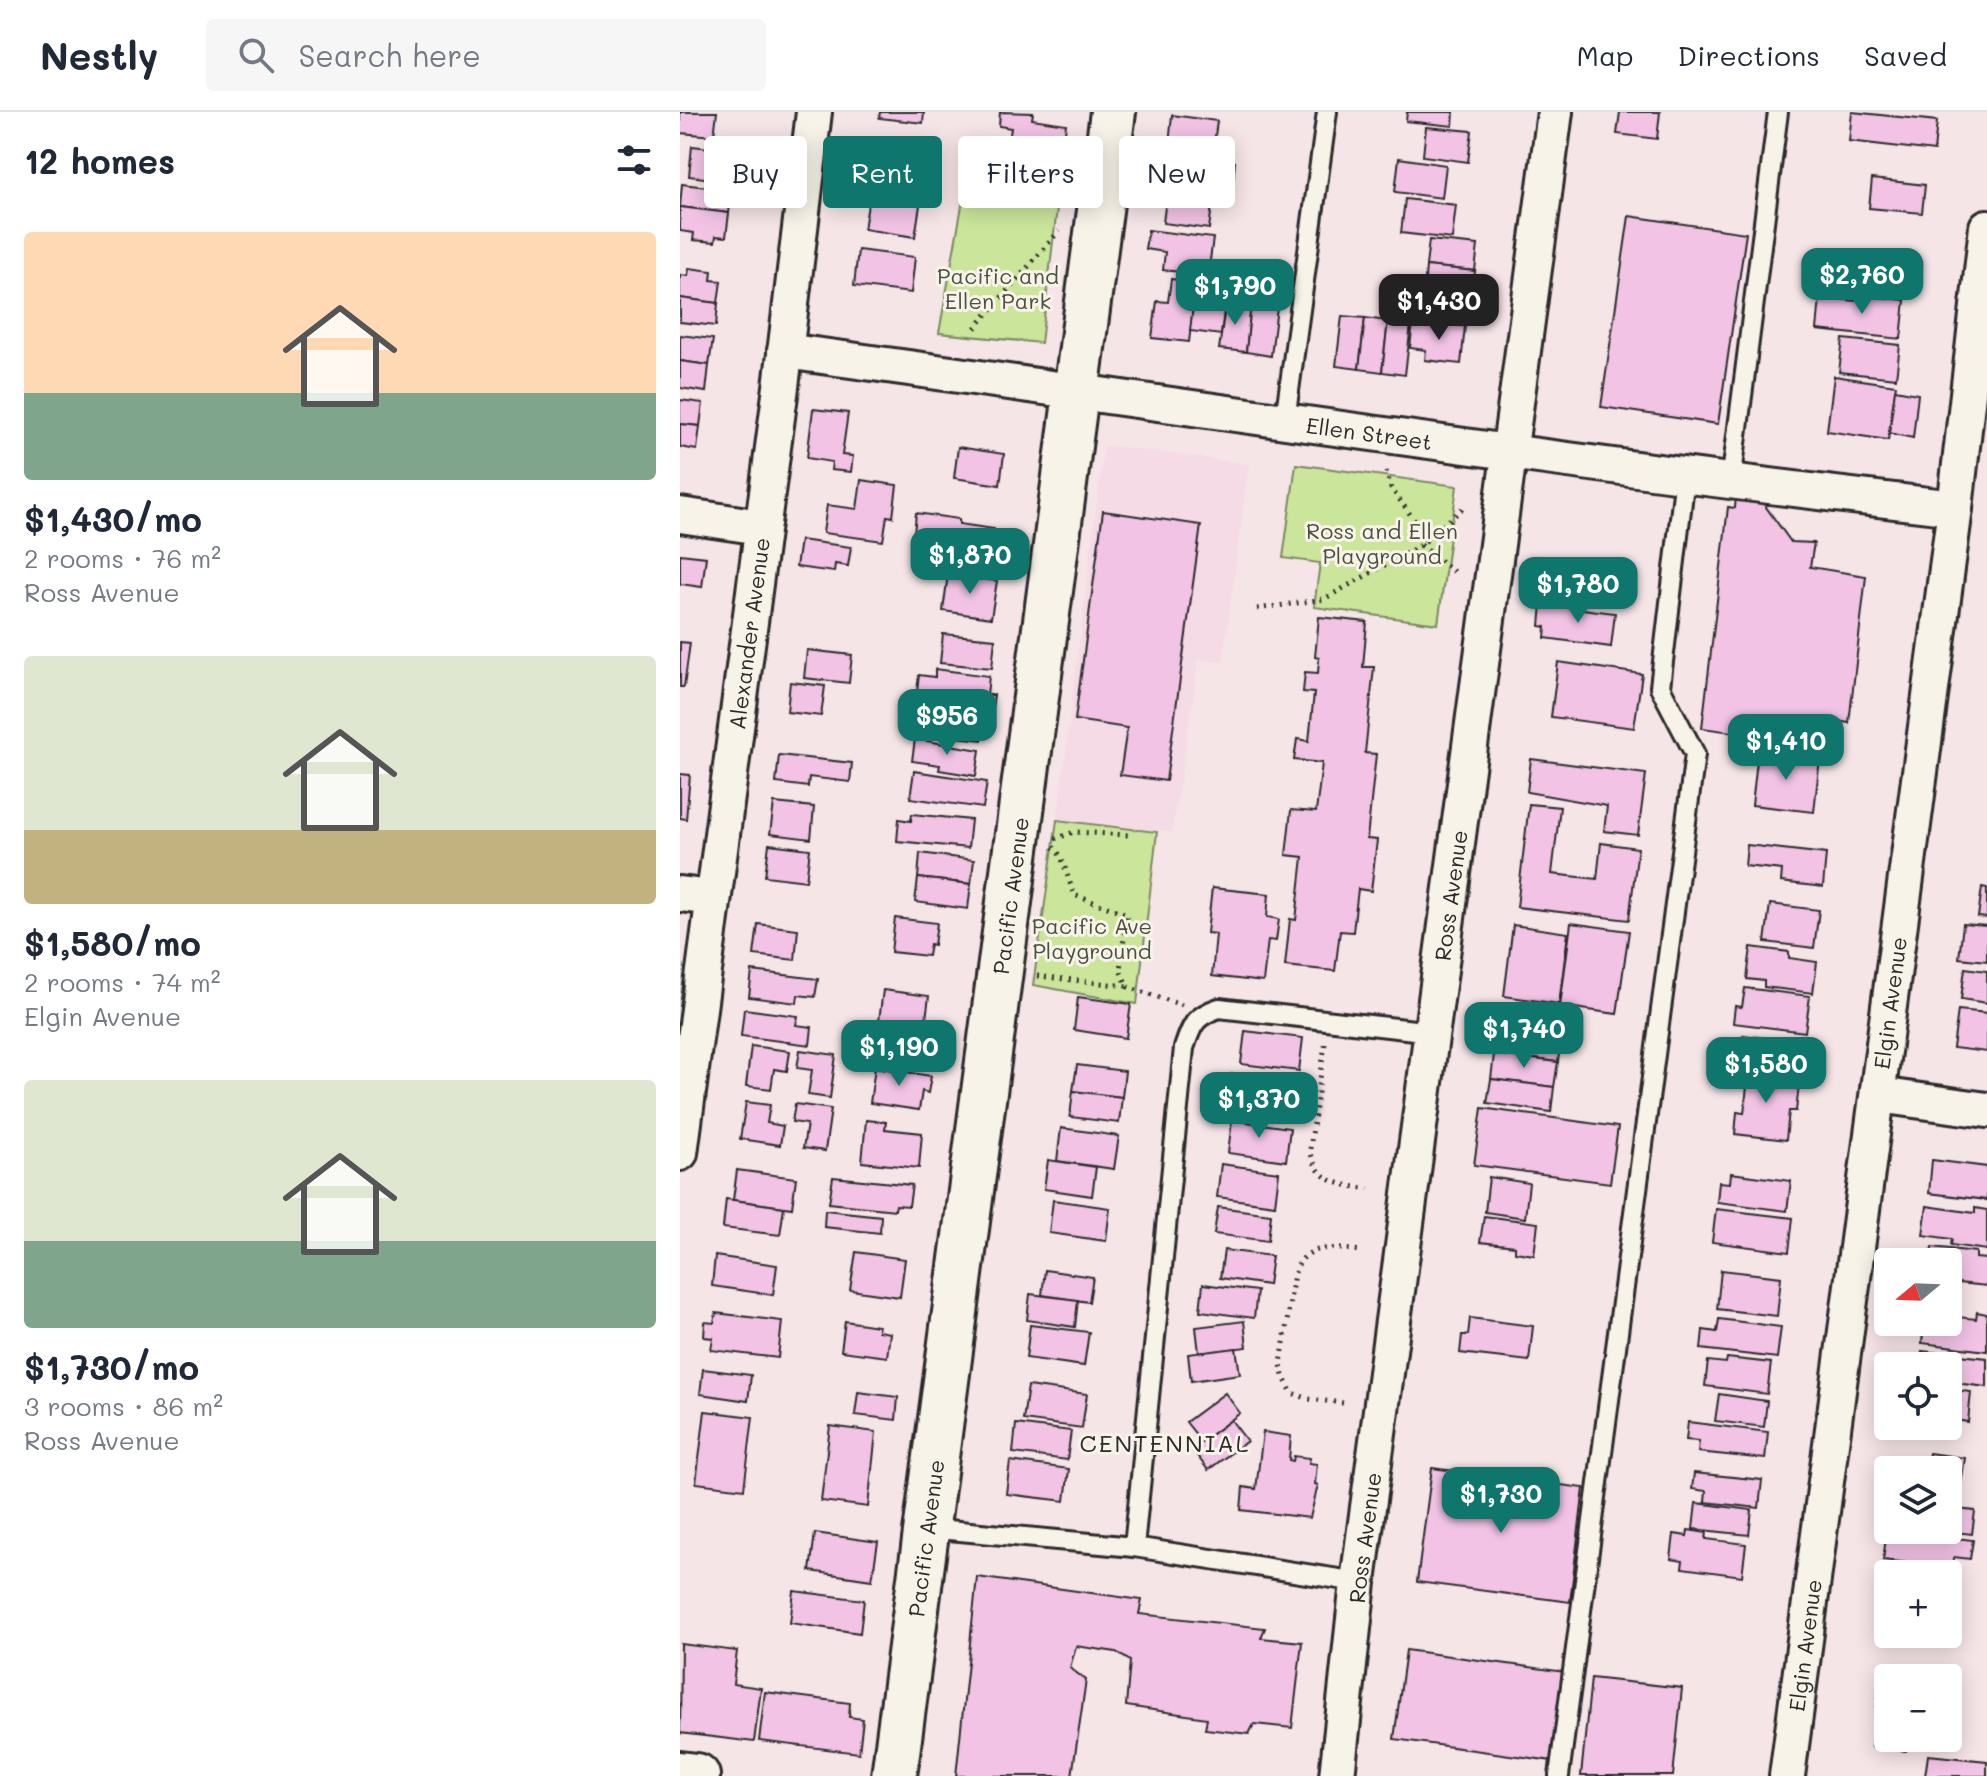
<!DOCTYPE html>
<meta charset="utf-8">
<style>
body{margin:0;font-family:Mali,sans-serif;background:#f6f6f7;color:#1f2937;height:100vh;display:flex;flex-direction:column;font-size:30px;white-space:nowrap}
*{box-sizing:border-box;margin:0}
p{font-size:26px;color:#747a83}
.icon{flex:none;width:44px;height:44px;fill:none;stroke:currentColor;stroke-width:2;stroke-linecap:round;stroke-linejoin:round}
.map{position:relative;flex:1;overflow:hidden}
.sheet{display:flex;flex-direction:column;background:#fff;width:680px}
.sheet>*{flex:none}
.banner{position:absolute;left:24px;top:24px;width:760px;height:72px;display:flex;gap:16px}
.needle{width:52px;rotate:251deg}
.buttons{position:absolute;left:1194px;top:1136px;display:grid;gap:16px}
.buttons a{display:grid;place-items:center;width:88px;height:88px;border-radius:8px;background:#fff;box-shadow:0 4px 20px #0003;font-size:40px}
.price{position:absolute;translate:-50% -68px;padding:0 18px;border-radius:16px;background:#0f766e;color:#fff;font-size:26px;line-height:52px;filter:drop-shadow(0 2px 4px #0008)}
.price::after{content:'';position:absolute;left:50%;top:48px;width:24px;height:18px;margin-left:-12px;background:inherit;clip-path:polygon(0 0,100% 0,50% 100%)}
.price.current{background:#222;color:#fff}
ul{padding:0;list-style:none}
li{display:grid;align-content:center;gap:16px;height:424px;padding:0 24px}
li span{display:grid;place-items:center;height:248px;border-radius:8px;color:#555}
li>.icon{margin-inline-start:auto}
span .icon{width:144px;height:144px;fill:#fffc;stroke-width:1}
li b{font-size:34px}
h2{display:flex;justify-content:space-between;align-items:center;height:96px;padding:0 24px;font-size:34px}
.pill{padding:0 28px;border-radius:8px;background:#fff;box-shadow:0 4px 20px #0003;font-size:28px;line-height:72px}
.pill.current{background:#0f766e;color:#fff}
header{display:flex;align-items:center;gap:48px;box-sizing:border-box;height:112px;padding:0 40px;background:#fff;border-bottom:2px solid #e0e1e3}
header strong{font-size:38px}
nav{display:flex;gap:44px;margin-inline-start:auto;font-size:28px}
.search{width:560px;height:72px;background:#f6f6f7;display:flex;align-items:center;gap:20px;box-sizing:border-box;padding:0 28px;border-radius:8px;color:#747a83;font-size:30px}
main{display:flex;flex:1;min-height:0}
.map>svg:first-child{display:block}
.built{fill:#f5dbe6}
.green{fill:#cbe59b;stroke:#7b8863;stroke-width:2}
.building{fill:#f2c3e5;stroke:#2b2b2b;stroke-width:2}
.lines{fill:none;stroke-linecap:round;stroke-linejoin:round}
.lane-casing{stroke:#2b2b2b;stroke-width:24}
.street-casing{stroke:#2b2b2b;stroke-width:40}
.secondary-casing{stroke:#2b2b2b;stroke-width:50}
.path{stroke:#2b2b2b;stroke-width:5;stroke-dasharray:2 6;stroke-linecap:butt}
.lane{stroke:#f7f3e8;stroke-width:18}
.street{stroke:#f7f3e8;stroke-width:34}
.secondary{stroke:#f7f3e8;stroke-width:44}
.labels{text-anchor:middle;dominant-baseline:central;stroke-width:6;stroke-linejoin:round;paint-order:stroke}
.park-label{font-size:22px;fill:#4b5041;stroke:#f7f3e8}
.street-label{font-size:22px;fill:#2b2b2b;stroke:#f7f3e8}
.neighbourhood-label{font-size:24px;letter-spacing:2px;fill:#2b2b2b;stroke:#f7f3e8}
</style>
<header>
<strong>Nestly</strong>
<div class="search"><svg class="icon" aria-label="search" viewBox="0 0 24 24"><circle cx="10" cy="10" r="6"/><path d="M15 15l6 6"/></svg>Search here</div>
<nav><a>Map</a><a>Directions</a><a>Saved</a></nav>
</header>
<main>
<section class="sheet">
<h2>12 homes<svg class="icon" aria-label="filters" viewBox="0 0 24 24"><path d="M4 7h16M4 17h16"/><circle cx="9" cy="7" r="2"/><circle cx="15" cy="17" r="2"/></svg></h2>
<ul>
<li><span style="background:linear-gradient(#ffd9b3 65%,#7fa58c 0)"><svg class="icon" aria-label="home" viewBox="0 0 24 24"><path d="M3 11l9-7 9 7M6 9v11h12V9"/></svg></span><div><b>$1,430/mo</b><p>2 rooms · 76 m²</p><p>Ross Avenue</p></div></li>
<li><span style="background:linear-gradient(#dfe7d0 70%,#c2b280 0)"><svg class="icon" aria-label="home" viewBox="0 0 24 24"><path d="M3 11l9-7 9 7M6 9v11h12V9"/></svg></span><div><b>$1,580/mo</b><p>2 rooms · 74 m²</p><p>Elgin Avenue</p></div></li>
<li><span style="background:linear-gradient(#dfe7d0 65%,#7fa58c 0)"><svg class="icon" aria-label="home" viewBox="0 0 24 24"><path d="M3 11l9-7 9 7M6 9v11h12V9"/></svg></span><div><b>$1,730/mo</b><p>3 rooms · 86 m²</p><p>Ross Avenue</p></div></li>
</ul>
</section>
<div class="map">
<svg width="1307" height="1664" viewBox="0 0 1307 1664">
<rect width="100%" height="100%" fill="#f6e5e7"/>
<filter id="ink" filterUnits="userSpaceOnUse"><feTurbulence type="fractalNoise" baseFrequency=".0125" numOctaves="2"/><feDisplacementMap in="SourceGraphic" scale="16" xChannelSelector="R" yChannelSelector="G"/><feConvolveMatrix kernelMatrix="1 2 1 2 8 2 1 2 1" color-interpolation-filters="sRGB"/></filter>
<g filter="url(#ink)">
<polygon class="built" points="424,333 569,352 543,550 519,548 492,720 377,708"/>
<g class="green">
<polygon points="287,66 379,79 361,231 259,221"/>
<polygon points="616,352 777,374 758,512 634,495 640,451 603,446"/>
<polygon points="377,708 477,720 457,892 353,873"/>
</g>
<g class="building">
<polygon points="0,0 37,0 34,24 0,21"/>
<polygon points="200,0 244,0 243,11 199,6"/>
<polygon points="320,0 353,1 352,7 386,12 383,36 329,29 331,16 319,14"/>
<polygon points="727,0 774,0 773,14 726,9"/>
<polygon points="940,0 980,0 977,27 937,22"/>
<polygon points="1172,0 1257,9 1254,39 1169,29"/>
<polygon points="492,3 537,9 533,39 489,33"/>
<polygon points="746,15 792,19 788,50 743,44"/>
<polygon points="198,33 258,40 256,58 243,56 242,69 194,63"/>
<polygon points="12,34 57,39 54,70 9,64"/>
<polygon points="504,44 555,50 552,80 501,74"/>
<polygon points="719,46 766,53 762,86 715,80"/>
<polygon points="1192,67 1245,73 1242,101 1189,96"/>
<polygon points="2,72 52,78 49,101 0,95"/>
<polygon points="487,79 533,85 529,117 483,111"/>
<polygon points="189,86 240,93 235,125 184,117"/>
<polygon points="725,87 776,93 772,127 721,121"/>
<polygon points="0,95 49,101 46,125 36,124 35,130 13,128 14,121 0,119"/>
<polygon points="949,104 1066,121 1038,312 921,295"/>
<polygon points="468,118 533,126 528,163 483,158 485,140 465,137"/>
<polygon points="749,128 798,133 795,159 746,154"/>
<polygon points="178,138 235,145 231,181 174,174"/>
<polygon points="1201,145 1242,150 1239,179 1168,171 1170,149 1200,153"/>
<polygon points="746,154 795,159 792,185 744,179"/>
<polygon points="9,156 32,159 31,168 41,169 38,191 0,186 0,163 8,164"/>
<polygon points="491,167 516,170 509,230 472,226 477,189 488,190"/>
<polygon points="516,170 547,174 541,223 510,219"/>
<polygon points="729,177 778,183 775,213 726,209"/>
<polygon points="1176,183 1225,188 1221,227 1137,218 1140,185 1175,189"/>
<polygon points="0,186 38,191 36,214 0,210"/>
<polygon points="546,189 571,192 566,240 539,237"/>
<polygon points="571,192 597,195 591,244 566,240"/>
<polygon points="662,204 685,206 679,257 656,254"/>
<polygon points="685,206 708,209 702,260 679,257"/>
<polygon points="708,209 731,212 725,263 702,260"/>
<polygon points="733,210 785,214 781,252 745,248 746,238 730,236"/>
<polygon points="0,223 33,227 29,253 0,249"/>
<polygon points="1163,227 1220,233 1216,266 1159,260"/>
<polygon points="0,249 29,253 26,280 0,276"/>
<polygon points="1154,264 1216,273 1208,328 1147,319"/>
<polygon points="1215,278 1238,282 1233,326 1209,321"/>
<polygon points="0,288 23,291 20,314 0,312"/>
<polygon points="133,297 168,301 162,343 173,344 171,360 151,358 152,350 127,346"/>
<polygon points="0,312 20,314 17,338 0,335"/>
<polygon points="278,335 324,342 320,373 274,366"/>
<polygon points="181,368 217,373 213,405 207,404 203,429 143,421 147,393 177,397"/>
<polygon points="1056,383 1088,388 1086,395 1111,430 1134,431 1130,455 1186,464 1169,611 1145,607 1141,639 1081,633 1082,624 1022,616 1048,395 1055,396"/>
<polygon points="423,399 521,413 486,669 440,663 447,616 395,608"/>
<polygon points="236,401 279,407 279,412 314,417 309,450 271,445 272,438 233,433"/>
<polygon points="120,428 171,435 168,454 155,452 154,460 116,455"/>
<polygon points="0,442 26,445 22,475 0,472"/>
<polygon points="268,462 317,469 311,506 263,499"/>
<polygon points="862,492 935,501 931,535 865,526 866,515 860,514"/>
<polygon points="639,505 687,510 683,555 694,555 685,641 696,642 687,727 697,728 691,779 678,777 673,820 660,819 655,859 605,854 610,807 616,808 623,745 606,743 611,698 636,700 642,651 614,648 617,627 629,629 634,581 623,580 625,560 638,561 639,546 635,545"/>
<polygon points="263,522 315,527 312,556 260,551"/>
<polygon points="0,530 10,531 4,575 0,575"/>
<polygon points="127,538 172,543 169,571 124,566"/>
<polygon points="878,550 962,562 954,616 871,605"/>
<polygon points="255,557 309,564 307,583 314,583 312,597 236,587 239,563 255,565"/>
<polygon points="110,570 145,574 141,604 107,600"/>
<polygon points="253,594 304,599 303,607 309,607 308,617 303,617 302,628 250,622"/>
<polygon points="235,627 300,638 296,664 259,658 260,653 232,649"/>
<polygon points="1078,639 1140,646 1134,700 1072,693"/>
<polygon points="99,643 172,651 170,670 129,665 128,675 96,671"/>
<polygon points="851,647 966,662 958,723 924,719 927,694 847,680"/>
<polygon points="234,659 307,670 303,696 230,686"/>
<polygon points="0,662 10,663 6,707 0,706"/>
<polygon points="94,691 134,695 131,727 90,722"/>
<polygon points="849,692 880,695 872,762 917,767 921,731 958,736 949,808 837,795"/>
<polygon points="232,702 291,708 288,736 217,729 219,707 231,709"/>
<polygon points="89,732 130,737 126,769 85,764"/>
<polygon points="1067,733 1146,742 1143,775 1101,770 1102,758 1065,754"/>
<polygon points="240,741 294,748 291,772 238,766"/>
<polygon points="238,766 291,772 288,797 235,790"/>
<polygon points="1302,775 1307,776 1307,806 1298,805"/>
<polygon points="532,776 589,782 587,805 599,807 596,829 588,828 583,870 532,864 536,822 527,821"/>
<polygon points="1090,792 1139,798 1134,836 1085,830"/>
<polygon points="215,806 257,811 254,833 250,832 248,844 211,840"/>
<polygon points="891,811 949,819 937,902 880,894"/>
<polygon points="78,812 118,817 115,848 74,843"/>
<polygon points="1283,812 1307,814 1307,849 1279,846"/>
<polygon points="833,813 888,821 879,892 824,884"/>
<polygon points="1071,835 1109,840 1109,846 1137,850 1133,881 1084,875 1084,869 1067,867"/>
<polygon points="1285,856 1307,859 1307,891 1281,887"/>
<polygon points="72,859 138,867 135,885 118,883 117,891 69,885"/>
<polygon points="1065,876 1130,884 1125,920 1053,911 1055,894 1062,895"/>
<polygon points="203,878 249,884 243,930 197,924"/>
<polygon points="398,885 451,892 446,926 394,918"/>
<polygon points="64,897 118,904 116,913 132,915 130,933 61,924"/>
<polygon points="1278,898 1307,901 1307,940 1273,936"/>
<polygon points="817,917 881,925 878,950 814,942"/>
<polygon points="565,919 623,926 619,959 561,952"/>
<polygon points="1063,923 1130,932 1126,961 1059,953"/>
<polygon points="71,934 110,939 107,959 94,957 91,977 66,974"/>
<polygon points="120,938 156,943 150,986 128,983 132,958 117,956"/>
<polygon points="814,942 878,950 874,975 811,967"/>
<polygon points="397,953 445,959 442,985 393,979"/>
<polygon points="195,955 251,964 248,981 242,979 239,998 190,991"/>
<polygon points="1061,958 1108,964 1107,972 1119,973 1116,999 1109,999 1106,1028 1055,1022 1057,1000 1064,1001 1067,974 1059,973"/>
<polygon points="551,962 609,969 605,1002 547,995"/>
<polygon points="811,967 874,975 871,1000 807,991"/>
<polygon points="393,979 442,985 439,1011 390,1005"/>
<polygon points="66,990 90,993 87,1011 103,1014 100,1033 60,1027"/>
<polygon points="115,992 151,997 145,1039 123,1036 127,1012 112,1010"/>
<polygon points="802,996 938,1015 930,1071 794,1053"/>
<polygon points="186,1008 206,1010 205,1017 242,1021 239,1056 182,1050"/>
<polygon points="552,1008 610,1016 606,1049 548,1041"/>
<polygon points="381,1016 439,1024 434,1057 377,1049"/>
<polygon points="368,1048 416,1055 412,1084 364,1077"/>
<polygon points="1252,1048 1307,1055 1307,1088 1249,1081"/>
<polygon points="541,1052 599,1060 595,1093 537,1085"/>
<polygon points="57,1058 116,1066 112,1096 53,1088"/>
<polygon points="1051,1061 1111,1069 1107,1099 1037,1090 1039,1070 1050,1071"/>
<polygon points="153,1065 232,1073 229,1094 216,1093 215,1098 149,1091"/>
<polygon points="809,1065 849,1071 845,1106 805,1100"/>
<polygon points="46,1087 104,1095 100,1123 43,1116"/>
<polygon points="373,1088 430,1096 426,1129 369,1121"/>
<polygon points="1247,1094 1295,1101 1295,1096 1307,1098 1307,1138 1271,1133 1272,1127 1243,1123"/>
<polygon points="538,1095 591,1102 588,1129 534,1122"/>
<polygon points="1036,1097 1113,1106 1109,1140 1032,1130"/>
<polygon points="145,1098 201,1104 200,1121 144,1115"/>
<polygon points="804,1104 858,1111 854,1143 835,1140 835,1134 800,1130"/>
<polygon points="1252,1135 1296,1140 1296,1146 1307,1147 1307,1174 1268,1170 1268,1150 1250,1150"/>
<polygon points="544,1138 592,1144 588,1173 540,1166"/>
<polygon points="176,1140 225,1147 220,1185 170,1178"/>
<polygon points="35,1144 97,1153 93,1183 32,1174"/>
<polygon points="365,1158 413,1165 409,1190 362,1183"/>
<polygon points="1041,1158 1101,1165 1097,1204 1037,1197"/>
<polygon points="523,1172 577,1179 574,1206 520,1199"/>
<polygon points="350,1182 398,1188 395,1215 347,1208"/>
<polygon points="1297,1200 1307,1202 1307,1239 1242,1231 1244,1210 1268,1210 1268,1204 1296,1207"/>
<polygon points="36,1201 102,1209 98,1246 31,1238 33,1226 24,1225 25,1210 34,1211"/>
<polygon points="790,1206 853,1214 849,1249 780,1241 782,1223 788,1223"/>
<polygon points="1039,1207 1101,1215 1097,1246 1021,1237 1023,1218 1037,1220"/>
<polygon points="165,1209 198,1214 198,1219 210,1221 207,1245 161,1239"/>
<polygon points="564,1209 567,1235 519,1241 516,1215"/>
<polygon points="350,1213 409,1220 404,1254 346,1246"/>
<polygon points="556,1236 560,1262 511,1269 508,1242"/>
<polygon points="1242,1239 1307,1246 1307,1275 1268,1270 1268,1254 1240,1254"/>
<polygon points="1047,1246 1091,1251 1087,1282 1025,1274 1028,1249 1046,1251"/>
<polygon points="23,1257 71,1263 68,1289 20,1282"/>
<polygon points="348,1274 407,1282 402,1316 343,1308"/>
<polygon points="1268,1277 1291,1280 1288,1310 1268,1307"/>
<polygon points="178,1280 218,1285 216,1308 175,1303"/>
<polygon points="545,1281 560,1301 522,1330 506,1310"/>
<polygon points="1039,1282 1087,1289 1084,1315 1035,1309"/>
<polygon points="25,1299 73,1305 64,1377 16,1371"/>
<polygon points="551,1308 567,1329 528,1358 512,1337"/>
<polygon points="1008,1310 1088,1320 1085,1347 1018,1340 1019,1329 1006,1328"/>
<polygon points="336,1312 391,1319 387,1348 333,1341"/>
<polygon points="150,1314 196,1320 188,1395 141,1389"/>
<polygon points="583,1320 611,1324 609,1348 613,1349 614,1344 630,1346 629,1351 637,1352 635,1372 638,1373 630,1406 561,1398 563,1375 576,1377"/>
<polygon points="1249,1341 1285,1346 1280,1378 1268,1376 1268,1358 1237,1358 1237,1350 1247,1351"/>
<polygon points="330,1349 389,1357 385,1389 326,1382"/>
<polygon points="752,1356 904,1376 890,1490 737,1470"/>
<polygon points="1014,1361 1082,1368 1079,1396 1025,1390 1026,1379 1012,1377"/>
<polygon points="1016,1391 1072,1398 1069,1423 1013,1417"/>
<polygon points="1268,1396 1295,1399 1292,1422 1257,1418 1268,1418"/>
<polygon points="1008,1418 1027,1421 1026,1427 1066,1432 1062,1464 1002,1456 1003,1449 991,1447 994,1422 1007,1424"/>
<polygon points="1207,1418 1293,1428 1290,1447 1274,1445 1272,1456 1203,1448"/>
<polygon points="135,1421 198,1430 192,1468 130,1459"/>
<polygon points="297,1465 462,1488 459,1502 585,1516 581,1526 622,1530 612,1616 574,1612 569,1622 525,1617 527,1606 446,1594 450,1549 436,1540 396,1534 390,1556 406,1568 392,1664 276,1664"/>
<polygon points="1268,1465 1272,1465 1270,1482 1275,1483 1274,1495 1268,1494"/>
<polygon points="114,1479 184,1488 180,1521 110,1511"/>
<polygon points="1,1532 57,1539 53,1572 81,1576 74,1630 0,1621"/>
<polygon points="726,1538 885,1560 873,1649 714,1627"/>
<polygon points="1200,1563 1228,1566 1208,1566 1208,1600 1196,1599"/>
<polygon points="911,1566 1002,1576 993,1664 901,1664"/>
<polygon points="85,1580 170,1591 169,1605 183,1607 179,1641 79,1629"/>
<polygon points="1196,1599 1208,1600 1208,1626 1246,1626 1246,1631 1228,1628 1226,1639 1191,1635"/>
<polygon points="1248,1643 1307,1649 1307,1664 1245,1664"/>
</g>
<g class="lines">
<g class="lane-casing">
<g id="lane">
<polyline points="605,308 647,0"/>
<polyline points="1051,371 1098,0"/>
<polyline points="247,1416 454,1435 678,1470"/>
<path d="M 454,1435 L 504,936 C 512,912 515,904 539,896 L 752,920"/>
<polyline points="879,1664 1015,642 980,575 1005,364"/>
</g>
</g>
<g class="street-casing">
<g id="street">
<path id="s1" d="M 105,239 C 495,292 884,352 1275,396"/>
<polyline points="0,403 81,415"/>
<polyline points="0,782 32,786"/>
<polyline points="1198,983 1307,998"/>
<path id="s2" d="M 0,1041 L 101,275 L 134,0"/>
<path id="s3" d="M 657,1664 L 678,1470 L 875,0"/>
<path id="s4" d="M 1107,1664 L 1275,396 L 1307,115"/>
</g>
</g>
<g class="secondary-casing">
<g id="secondary">
<polyline points="0,1662 17,1664"/>
<path id="s5" d="M 214,1664 L 433,0"/>
</g>
</g>
<g class="path">
<polyline points="295,216 379,119"/>
<polyline points="706,359 711,376 748,427"/>
<polyline points="741,433 774,460"/>
<polyline points="577,497 644,487 741,433 783,396"/>
<polyline points="375,727 394,720 448,723"/>
<polyline points="373,735 381,744 394,783 447,802 440,858 448,875 502,893"/>
<polyline points="357,864 447,874"/>
<path d="M 645,932 L 630,1037 C 637,1072 660,1072 689,1077"/>
<path d="M 663,1291 L 629,1287 L 612,1281 L 603,1264 L 601,1252 L 613,1168 C 621,1129 651,1136 682,1139"/>
</g>
<use href="#lane" class="lane"/>
<use href="#street" class="street"/>
<use href="#secondary" class="secondary"/>
</g>
</g>
<g class="labels">
<g class="park-label">
<text x="318" y="163">Pacific and<tspan x="318" dy="25">Ellen Park</tspan></text>
<text x="702" y="418">Ross and Ellen<tspan x="702" dy="25">Playground</tspan></text>
<text x="412" y="813">Pacific Ave<tspan x="412" dy="25">Playground</tspan></text>
</g>
<g class="street-label">
<text stroke="none"><textPath href="#s1" startOffset="590">Ellen Street</textPath></text>
<text stroke="none"><textPath href="#s2" startOffset="524">Alexander Avenue</textPath></text>
<text stroke="none"><textPath href="#s5" startOffset="888">Pacific Avenue</textPath></text>
<text stroke="none"><textPath href="#s3" startOffset="888">Ross Avenue</textPath></text>
<text stroke="none"><textPath href="#s4" startOffset="780">Elgin Avenue</textPath></text>
<text stroke="none"><textPath href="#s5" startOffset="240">Pacific Avenue</textPath></text>
<text stroke="none"><textPath href="#s3" startOffset="240">Ross Avenue</textPath></text>
<text stroke="none"><textPath href="#s4" startOffset="132">Elgin Avenue</textPath></text>
</g>
<g class="neighbourhood-label">
<text x="485" y="1330">CENTENNIAL</text>
</g>
</g>
</svg>
<div class="buttons">
<a><svg class="needle" viewBox="-14 -14 28 28"><path d="M0-13l5 13h-10z" fill="#e53935"/><path d="M0 13l5-13h-10z" fill="#747a83"/></svg></a>
<a><svg class="icon" aria-label="locate" viewBox="0 0 24 24"><circle cx="12" cy="12" r="6"/><path d="M12 2v4M12 18v4M2 12h4M18 12h4"/></svg></a>
<a><svg class="icon" aria-label="layers" viewBox="0 0 24 24"><path d="M12 4l9 5-9 5-9-5zM3 14l9 5 9-5"/></svg></a>
<a>+</a>
<a>−</a>
</div>
<b class="price" style="left:1182px;top:204px">$2,760</b>
<b class="price" style="left:555px;top:215px">$1,790</b>
<b class="price current" style="left:759px;top:230px">$1,430</b>
<b class="price" style="left:290px;top:484px">$1,870</b>
<b class="price" style="left:898px;top:513px">$1,780</b>
<b class="price" style="left:267px;top:645px">$956</b>
<b class="price" style="left:1106px;top:670px">$1,410</b>
<b class="price" style="left:844px;top:958px">$1,740</b>
<b class="price" style="left:219px;top:976px">$1,190</b>
<b class="price" style="left:1086px;top:993px">$1,580</b>
<b class="price" style="left:579px;top:1028px">$1,370</b>
<b class="price" style="left:821px;top:1423px">$1,730</b>
<div class="banner">
<a class="pill">Buy</a>
<a class="pill current">Rent</a>
<a class="pill">Filters</a>
<a class="pill">New</a>
</div>
</div>
</main>
